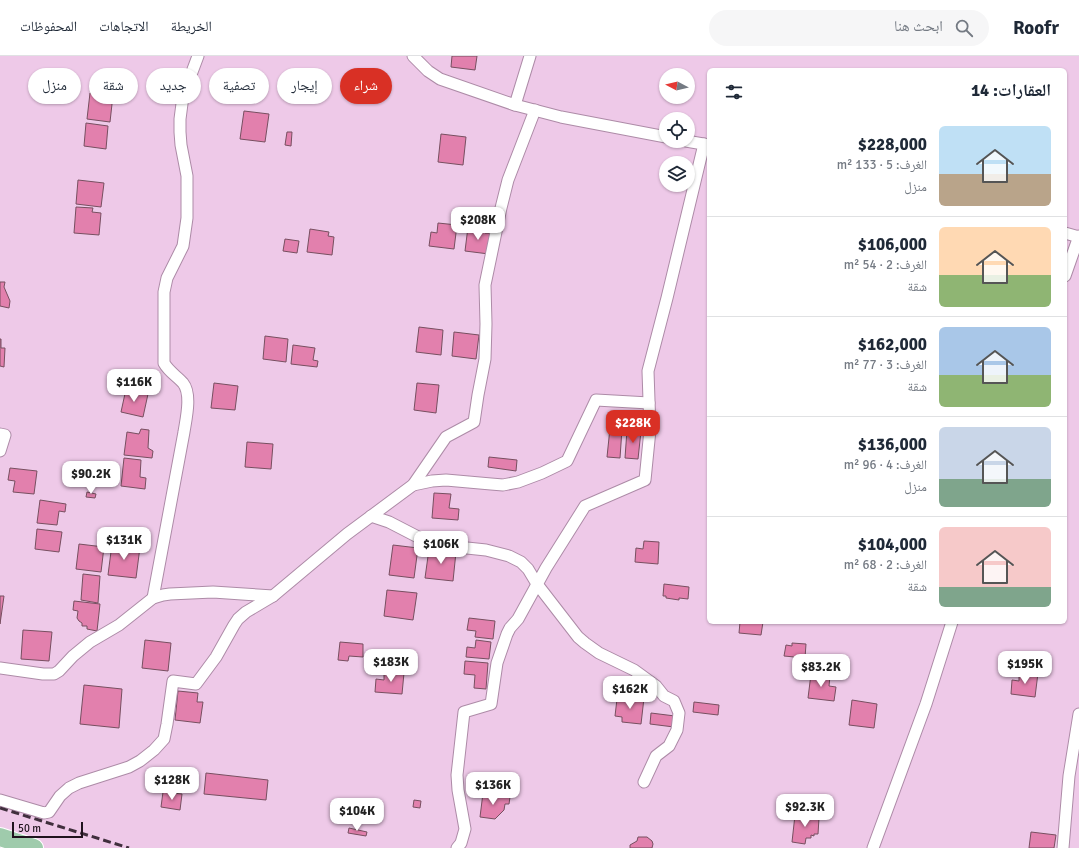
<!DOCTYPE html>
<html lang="ar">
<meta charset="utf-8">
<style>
body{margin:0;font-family:Signika,"Noto Naskh Arabic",sans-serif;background:#f6f6f7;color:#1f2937;direction:rtl;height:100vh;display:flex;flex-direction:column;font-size:15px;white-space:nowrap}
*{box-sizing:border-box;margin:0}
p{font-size:13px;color:#747a83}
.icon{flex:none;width:22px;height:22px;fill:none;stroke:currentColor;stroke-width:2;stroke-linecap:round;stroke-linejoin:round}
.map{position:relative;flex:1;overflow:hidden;direction:ltr}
.panel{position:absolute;left:707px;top:12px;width:360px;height:556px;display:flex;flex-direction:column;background:#fff;border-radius:6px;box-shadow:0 1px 3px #0004;direction:rtl}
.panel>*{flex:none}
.banner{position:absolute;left:12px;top:12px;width:380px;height:36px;direction:rtl;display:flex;gap:8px}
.needle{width:26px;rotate:277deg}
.controls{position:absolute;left:659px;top:12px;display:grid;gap:8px}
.controls a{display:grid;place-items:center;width:36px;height:36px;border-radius:50%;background:#fff;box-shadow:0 1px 3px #0004;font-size:20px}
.scale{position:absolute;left:12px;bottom:10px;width:71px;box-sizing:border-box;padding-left:4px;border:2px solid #20131e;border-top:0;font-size:11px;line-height:14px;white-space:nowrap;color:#20131e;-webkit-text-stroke:3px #eec9e8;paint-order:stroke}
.price{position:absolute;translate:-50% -34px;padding:0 9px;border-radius:8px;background:#fff;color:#222;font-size:13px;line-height:26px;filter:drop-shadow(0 1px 2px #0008)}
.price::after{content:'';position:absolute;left:50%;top:24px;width:12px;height:9px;margin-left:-6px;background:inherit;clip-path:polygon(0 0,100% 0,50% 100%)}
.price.on{background:#d93025;color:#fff}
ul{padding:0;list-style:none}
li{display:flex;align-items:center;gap:12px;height:100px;padding:0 16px}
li+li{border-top:1px solid #e0e1e3}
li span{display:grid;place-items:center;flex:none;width:112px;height:80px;border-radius:6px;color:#555}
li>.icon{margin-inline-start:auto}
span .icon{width:48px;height:48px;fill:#fffc;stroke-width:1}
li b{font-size:17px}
h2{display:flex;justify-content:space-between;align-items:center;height:48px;padding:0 16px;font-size:17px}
.chip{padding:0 14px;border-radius:18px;background:#fff;box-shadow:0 1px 3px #0004;font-size:14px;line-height:36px}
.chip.on{background:#d93025;color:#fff}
header{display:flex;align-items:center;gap:24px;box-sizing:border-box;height:56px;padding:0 20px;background:#fff;border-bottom:1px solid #e0e1e3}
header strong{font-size:19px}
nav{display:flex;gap:22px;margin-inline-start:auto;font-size:14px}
.search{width:280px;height:36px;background:#f6f6f7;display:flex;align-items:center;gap:10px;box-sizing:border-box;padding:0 14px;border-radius:22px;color:#747a83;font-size:15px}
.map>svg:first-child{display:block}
.building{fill:#e280ad;stroke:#774f60}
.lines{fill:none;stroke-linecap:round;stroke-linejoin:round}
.minor-casing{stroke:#ad8ba7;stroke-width:13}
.primary-casing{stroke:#fff;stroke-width:20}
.minor{stroke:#fff;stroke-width:11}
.primary{stroke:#9fcbac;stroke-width:18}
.rail{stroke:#402f3d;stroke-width:3;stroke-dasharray:8 4;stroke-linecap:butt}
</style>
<header>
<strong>Roofr</strong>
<div class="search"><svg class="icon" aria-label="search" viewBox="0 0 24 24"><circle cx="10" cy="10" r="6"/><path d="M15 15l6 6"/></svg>ابحث هنا</div>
<nav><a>الخريطة</a><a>الاتجاهات</a><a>المحفوظات</a></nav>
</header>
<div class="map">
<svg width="1079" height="792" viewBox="0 0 1079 792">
<rect width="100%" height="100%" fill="#eec9e8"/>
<g class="building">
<polygon points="452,0 477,0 475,14 451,11"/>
<polygon points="90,37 113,39 110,66 87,63"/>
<polygon points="244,55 269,58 265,86 240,83"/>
<polygon points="86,67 108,70 106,93 84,90"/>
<polygon points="287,76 292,76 291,90 285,89"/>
<polygon points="441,78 466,81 463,109 438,106"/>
<polygon points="78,124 104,127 101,151 76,148"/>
<polygon points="76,151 93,152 92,156 101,157 99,179 74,177"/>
<polygon points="438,167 457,169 454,193 429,190 431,176 437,177"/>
<polygon points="468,171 486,173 485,177 491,177 489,198 465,195"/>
<polygon points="310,173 329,176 328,180 334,181 332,199 307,196"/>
<polygon points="285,183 299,185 297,197 283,195"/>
<polygon points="0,226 5,226 4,231 10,245 9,252 0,250"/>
<polygon points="419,271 443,274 441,299 416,296"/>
<polygon points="454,276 479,279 476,303 452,300"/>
<polygon points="265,280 288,283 286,306 263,303"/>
<polygon points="0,283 1,283 1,292 5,292 4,311 0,310"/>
<polygon points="293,289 315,292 313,304 318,305 317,311 291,308"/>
<polygon points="214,327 238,330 235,354 211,352"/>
<polygon points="417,327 439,329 436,357 414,354"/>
<polygon points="126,333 148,338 143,361 121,356"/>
<polygon points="610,372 622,373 620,402 607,401"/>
<polygon points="141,373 149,374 148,392 153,395 152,402 124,399 127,376 139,378"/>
<polygon points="627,374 641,375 638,403 625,402"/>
<polygon points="247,386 273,388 271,413 245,411"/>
<polygon points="489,401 517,404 516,415 488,411"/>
<polygon points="124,402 141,404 140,421 146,422 145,433 121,430"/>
<polygon points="10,412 37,415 34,438 13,436 15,425 8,424"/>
<polygon points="87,436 96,438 95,442 86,441"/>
<polygon points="434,437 451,438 449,452 459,453 458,464 432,462"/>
<polygon points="40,444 66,448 65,456 59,455 57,469 37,467"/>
<polygon points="37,473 62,476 59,496 35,493"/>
<polygon points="644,485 659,486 658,508 635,506 636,492 643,493"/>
<polygon points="79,488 104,491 101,516 76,513"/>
<polygon points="112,488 140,491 136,522 108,519"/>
<polygon points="393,489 418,492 414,522 389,519"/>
<polygon points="429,493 456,496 453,525 425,522"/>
<polygon points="83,518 100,520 98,547 81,544"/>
<polygon points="664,528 689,531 688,543 679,542 679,544 666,542 666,540 663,540"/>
<polygon points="387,534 417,537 413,564 384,560"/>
<polygon points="0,540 4,540 0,568"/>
<polygon points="74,545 100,548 97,575 87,573 87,570 82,570 82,567 79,565 77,562 78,555 73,554"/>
<polygon points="469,562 495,565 493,583 475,581 476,575 467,574"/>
<polygon points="740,566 763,566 761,579 739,577"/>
<polygon points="23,574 52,576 49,605 21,603"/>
<polygon points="145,584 171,587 168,615 142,612"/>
<polygon points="476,584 491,586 489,603 466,601 467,591 475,592"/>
<polygon points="340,586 363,588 363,601 349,600 348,605 338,604"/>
<polygon points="792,587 806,588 805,602 784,600 786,589 792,590"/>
<polygon points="465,605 488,607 486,633 474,632 475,619 464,618"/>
<polygon points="384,616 404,617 402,638 375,636 376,623 384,624"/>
<polygon points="1029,616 1038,617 1035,641 1011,638 1012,624 1019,625 1019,618 1029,619"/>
<polygon points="811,618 830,620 829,630 836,631 834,645 808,642"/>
<polygon points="84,629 122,633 119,672 80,668"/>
<polygon points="178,635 198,637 197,646 203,646 200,667 175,664"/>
<polygon points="627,640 644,642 641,668 622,666 622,661 615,660 617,643 626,644"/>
<polygon points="852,644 877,648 874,672 849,669"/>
<polygon points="694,646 719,649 718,659 693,656"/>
<polygon points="651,657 675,660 674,671 650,668"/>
<polygon points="206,717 268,724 266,744 204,738"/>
<polygon points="163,736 182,738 180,754 161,751"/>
<polygon points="483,737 510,741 509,748 505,748 504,754 495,763 480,761"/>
<polygon points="414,744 421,745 420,752 413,751"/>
<polygon points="795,759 819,762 818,778 814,778 814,780 811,779 811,782 806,782 805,788 792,786"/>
<polygon points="349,772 367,776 366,780 348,777"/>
<polygon points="1031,776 1056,779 1054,792 1029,792"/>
<polygon points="638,781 647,781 652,785 653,788 652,792 630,792 630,789 637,785"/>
</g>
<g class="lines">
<g class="minor-casing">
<g id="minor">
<polyline points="413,0 428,15 440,23 515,49 561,61 666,81"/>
<polyline points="515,49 530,0"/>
<polyline points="686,85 709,89"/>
<polyline points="1065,177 1079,181"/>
<polyline points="1065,220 1079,180"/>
<polyline points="0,378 5,379 0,395"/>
<polyline points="413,429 432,425 446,424 491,428 503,429 518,426 542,417 567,405 596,344 649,347"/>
<polyline points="371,460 389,466 420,482 435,488 448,490 486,494 509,500 521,506 528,513 537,528 578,581 585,587 599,597 634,614 656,630 664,640 674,645 679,657 677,674 669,690 656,700 644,726"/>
<path d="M 153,542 L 184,376 C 186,363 192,338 183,327 C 177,320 169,316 164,307 L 164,236 L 167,222 L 183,190 L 187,162 L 187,120 L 181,89 L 180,76 L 180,63 L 183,40 L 198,0"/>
<polyline points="0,612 43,618 54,618 59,615 73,600 90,586 119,569 153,542 163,539 170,538 213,536 273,540"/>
<polyline points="0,744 44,757 49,756 60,740 69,732 79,727 129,711 140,705 154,694 164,683 167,668 173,625 196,628 216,601 234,569 238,563 246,556 273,540 347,478 413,429 446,381 474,366 478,339 485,303 486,268 485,229 501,152 508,124 535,54"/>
<polyline points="457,792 461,787 465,773 458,734 457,719 464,656 491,648 497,607 507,578 510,572 518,563 546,512 585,450 645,424 650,374 648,315 667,242 704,88"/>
<polyline points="873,792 926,648 933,626 952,566"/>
<polyline points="1063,792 1069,720 1079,658"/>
</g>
</g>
<g class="primary-casing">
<polyline id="primary" points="0,781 34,792"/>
</g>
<use href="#minor" class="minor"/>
<use href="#primary" class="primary"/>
<polyline class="rail" points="0,752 129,792"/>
</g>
</svg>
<div class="controls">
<a><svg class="needle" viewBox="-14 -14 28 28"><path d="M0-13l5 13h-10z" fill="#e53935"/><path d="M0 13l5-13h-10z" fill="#747a83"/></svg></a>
<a><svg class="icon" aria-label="locate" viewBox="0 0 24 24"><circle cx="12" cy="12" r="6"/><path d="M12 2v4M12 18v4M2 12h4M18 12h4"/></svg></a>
<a><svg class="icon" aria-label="layers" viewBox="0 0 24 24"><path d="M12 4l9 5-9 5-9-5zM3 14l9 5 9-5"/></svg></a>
</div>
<div class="scale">50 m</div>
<b class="price" style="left:478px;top:185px">$208K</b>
<b class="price" style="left:134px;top:347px">$116K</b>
<b class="price on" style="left:633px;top:388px">$228K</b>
<b class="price" style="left:91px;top:439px">$90.2K</b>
<b class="price" style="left:124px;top:505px">$131K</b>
<b class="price" style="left:441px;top:509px">$106K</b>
<b class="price" style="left:391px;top:627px">$183K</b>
<b class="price" style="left:1025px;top:629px">$195K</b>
<b class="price" style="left:821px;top:632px">$83.2K</b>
<b class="price" style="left:630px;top:654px">$162K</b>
<b class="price" style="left:172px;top:745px">$128K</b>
<b class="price" style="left:493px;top:750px">$136K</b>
<b class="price" style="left:805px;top:772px">$92.3K</b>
<b class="price" style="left:357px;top:776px">$104K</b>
<div class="banner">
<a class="chip on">شراء</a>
<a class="chip">إيجار</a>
<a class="chip">تصفية</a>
<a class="chip">جديد</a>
<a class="chip">شقة</a>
<a class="chip">منزل</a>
</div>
<section class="panel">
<h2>العقارات: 14<svg class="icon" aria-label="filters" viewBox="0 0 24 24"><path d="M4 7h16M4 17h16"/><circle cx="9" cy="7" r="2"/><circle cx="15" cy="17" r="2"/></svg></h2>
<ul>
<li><span style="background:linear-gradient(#bfe0f5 60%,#b9a48a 0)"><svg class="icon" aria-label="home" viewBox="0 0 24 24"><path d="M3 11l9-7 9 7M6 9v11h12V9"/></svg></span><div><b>$228,000</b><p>الغرف: 5 · 133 m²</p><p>منزل</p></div></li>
<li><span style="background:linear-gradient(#ffd9b3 60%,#8fb573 0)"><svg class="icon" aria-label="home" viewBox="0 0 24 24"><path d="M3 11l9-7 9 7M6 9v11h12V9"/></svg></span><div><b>$106,000</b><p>الغرف: 2 · 54 m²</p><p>شقة</p></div></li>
<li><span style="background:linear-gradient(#a9c7e8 60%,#8fb573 0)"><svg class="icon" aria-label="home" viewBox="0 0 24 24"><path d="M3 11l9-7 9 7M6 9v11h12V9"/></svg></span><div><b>$162,000</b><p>الغرف: 3 · 77 m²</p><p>شقة</p></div></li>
<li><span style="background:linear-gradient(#c9d6e8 65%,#7fa58c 0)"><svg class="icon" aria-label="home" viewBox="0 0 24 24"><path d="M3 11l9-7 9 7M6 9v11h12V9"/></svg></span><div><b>$136,000</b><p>الغرف: 4 · 96 m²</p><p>منزل</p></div></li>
<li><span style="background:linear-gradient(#f6c9c9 75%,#7fa58c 0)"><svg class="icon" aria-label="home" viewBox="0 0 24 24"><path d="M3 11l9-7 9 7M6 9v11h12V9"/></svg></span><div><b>$104,000</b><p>الغرف: 2 · 68 m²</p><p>شقة</p></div></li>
</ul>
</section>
</div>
